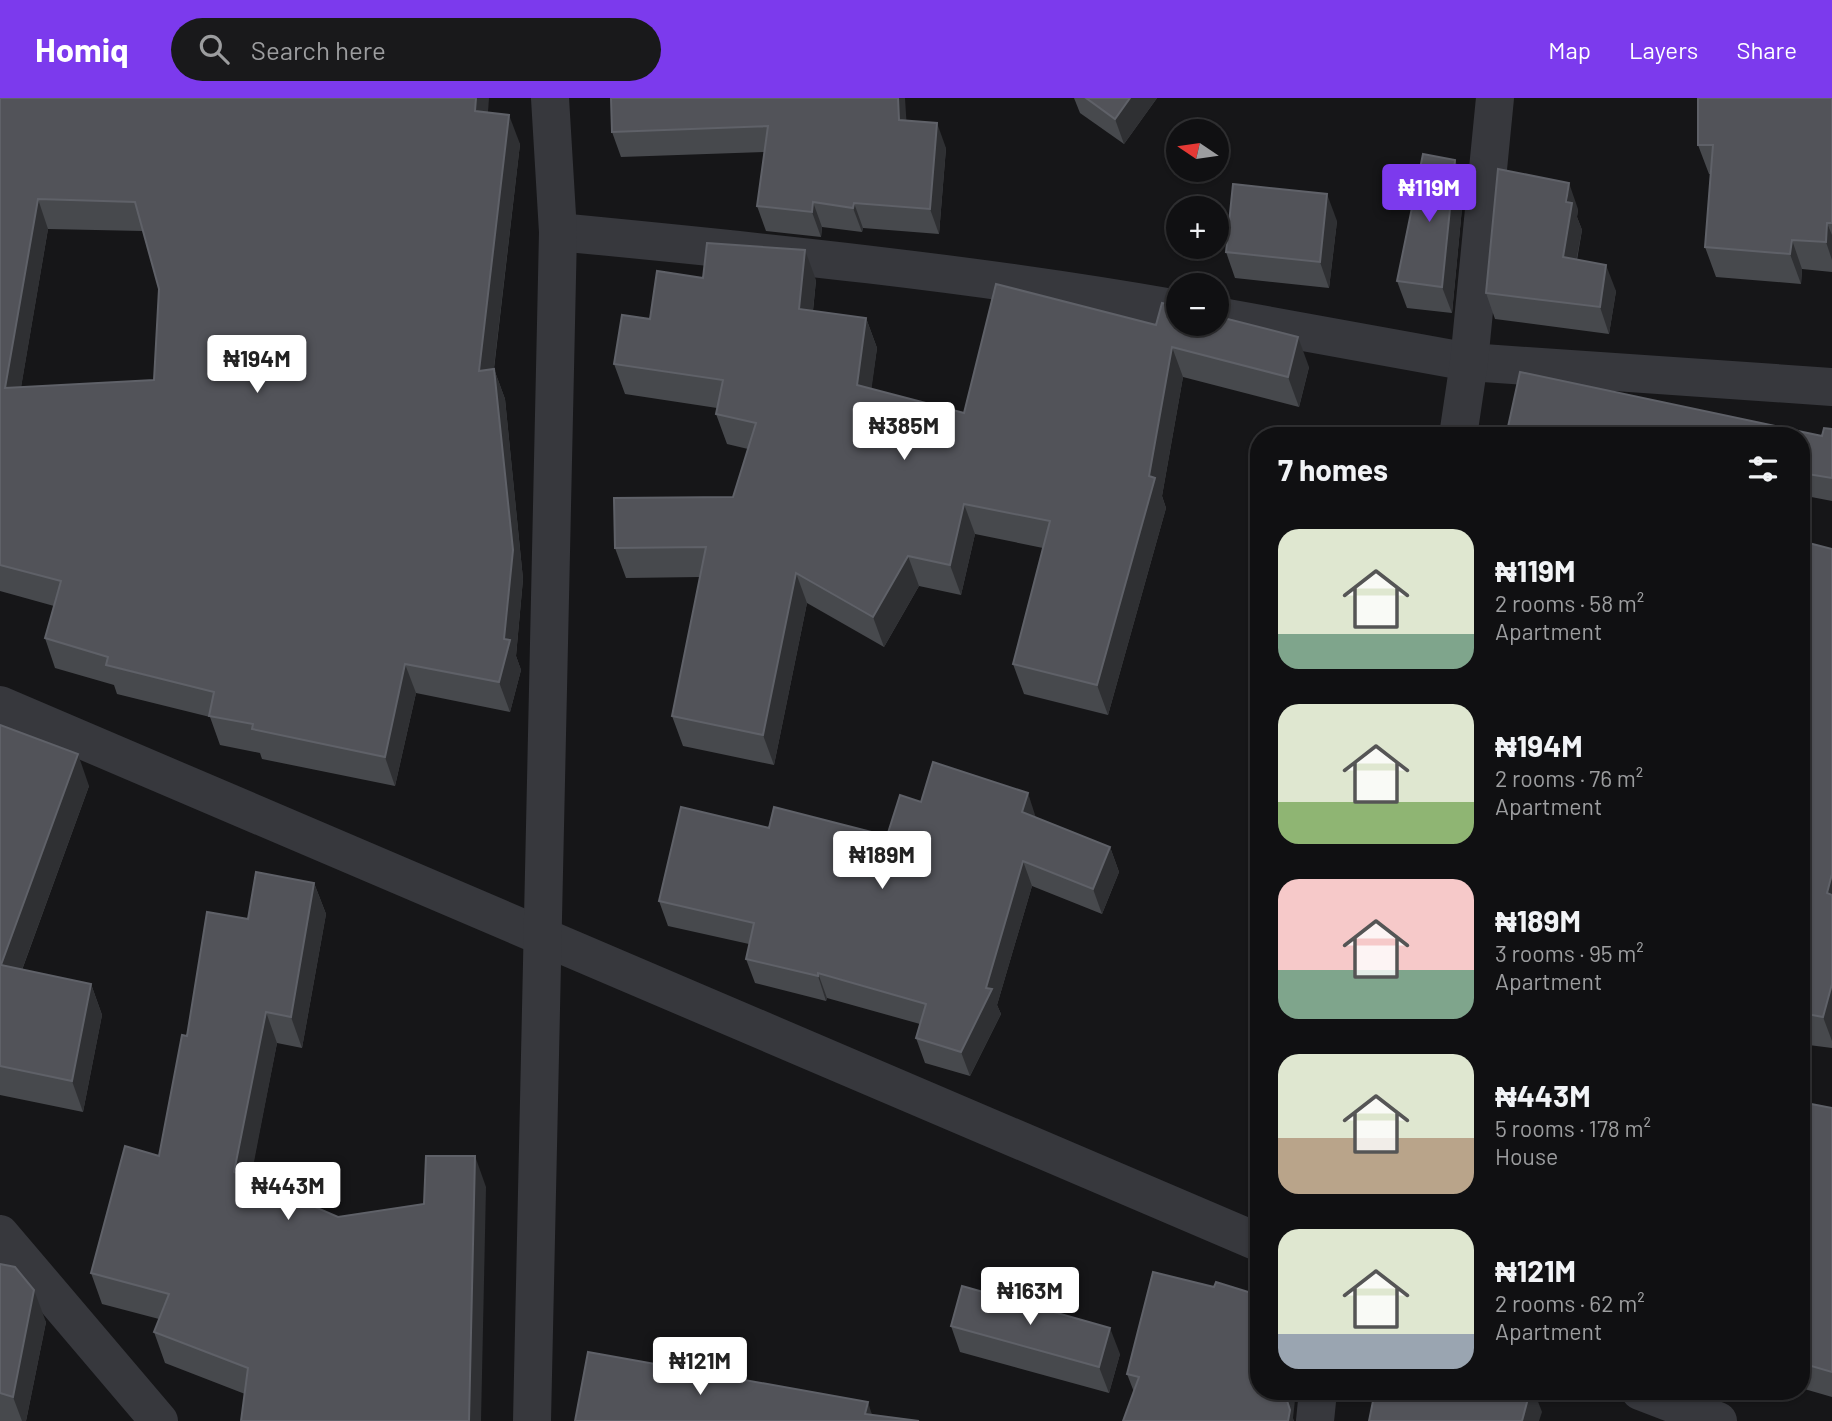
<!DOCTYPE html>
<meta charset="utf-8">
<style>
body{margin:0;font-family:Barlow,sans-serif;background:#19191b;color:#f1f3f6;height:100vh;display:flex;flex-direction:column;font-size:26px;white-space:nowrap}
*{box-sizing:border-box;margin:0}
p{font-size:23px;color:#9c9d9f}
.icon{flex:none;width:38px;height:38px;fill:none;stroke:currentColor;stroke-width:2;stroke-linecap:round;stroke-linejoin:round}
.map{position:relative;flex:1;overflow:hidden}
.drawer{position:absolute;left:1250px;top:329px;width:560px;height:973px;display:flex;flex-direction:column;background:#101012;border-radius:28px;box-shadow:0 2px 5px #0004,0 0 0 2px #303032}
.drawer>*{flex:none}
.needle{width:46px;rotate:283deg}
.tools{position:absolute;left:1166px;top:21px;display:grid;gap:14px}
.tools a{display:grid;place-items:center;width:63px;height:63px;border-radius:50%;background:#101012;box-shadow:0 2px 5px #0004,0 0 0 2px #303032;font-size:35px}
.price{position:absolute;translate:-50% -60px;padding:0 16px;border-radius:7px;background:#fff;color:#222;font-size:23px;line-height:46px;filter:drop-shadow(0 2px 4px #0008)}
.price::after{content:'';position:absolute;left:50%;top:42px;width:21px;height:16px;margin-left:-10px;background:inherit;clip-path:polygon(0 0,100% 0,50% 100%)}
.price.current{background:#7c3aed;color:#fff}
ul{padding:0;list-style:none}
li{display:flex;align-items:center;gap:21px;height:175px;padding:0 28px}
li span{display:grid;place-items:center;flex:none;width:196px;height:140px;border-radius:21px;color:#555}
li>.icon{margin-inline-start:auto}
span .icon{width:84px;height:84px;fill:#fffc;stroke-width:1}
li b{font-size:30px}
h2{display:flex;justify-content:space-between;align-items:center;height:84px;padding:0 28px;font-size:30px}
header{display:flex;align-items:center;gap:42px;box-sizing:border-box;height:98px;padding:0 35px;background:#7c3aed;color:#fff}
header strong{font-size:33px}
nav{display:flex;gap:38px;margin-inline-start:auto;font-size:24px}
.search{width:490px;height:63px;background:#19191b;display:flex;align-items:center;gap:18px;box-sizing:border-box;padding:0 24px;border-radius:38px;color:#9c9d9f;font-size:26px}
.map>svg:first-child{display:block}
.lines{fill:none;stroke-linecap:round;stroke-linejoin:round}
.minor{stroke:#37383d;stroke-width:38}
.wall{fill:#47494d;fill-rule:evenodd}
.shaded-wall{fill:#2f3033}
.building{fill:#525359;stroke:#5f6168;stroke-width:2;fill-rule:evenodd}
</style>
<header>
<strong>Homiq</strong>
<div class="search"><svg class="icon" aria-label="search" viewBox="0 0 24 24"><circle cx="10" cy="10" r="6"/><path d="M15 15l6 6"/></svg>Search here</div>
<nav><a>Map</a><a>Layers</a><a>Share</a></nav>
</header>
<div class="map">
<svg width="1832" height="1323" viewBox="0 0 1832 1323">
<rect width="100%" height="100%" fill="#161618"/>
<g class="lines">
<g class="minor">
<path d="M 558,134 C 766,154 973,175 1178,211"/>
<polyline points="1216,218 1469,264 1832,289"/>
<polyline points="1458,338 1469,264 1495,0"/>
<polyline points="0,607 1258,1144"/>
<polyline points="0,1136 159,1323"/>
<polyline points="1640,1293 1718,1323"/>
<polyline points="532,1323 558,134 550,0"/>
<polyline points="1315,1323 1318,1293"/>
</g>
</g>
<g class="wall">
<path d="M 0,0 L 488,14 L 520,46 L 494,271 L 505,301 L 523,481 L 516,558 L 521,572 L 510,614 L 416,595 L 395,688 L 262,661 L 260,655 L 220,647 L 210,619 L 117,596 L 114,587 L 55,570 L 45,540 L 54,508 L 0,493 ZM 48,131 L 143,133 L 159,191 L 154,282 L 21,289 Z"/>
<polygon points="1074,0 1157,0 1124,46 1080,15"/>
<polygon points="1832,0 1832,174 1802,171 1801,186 1716,179 1705,149 1711,76 1709,76 1698,47"/>
<polygon points="907,23 946,50 939,136 863,130 862,134 822,129 821,139 766,133 757,108 765,54 621,59 612,34"/>
<polygon points="1455,62 1464,89 1452,215 1407,210 1397,183"/>
<polygon points="1578,111 1577,119 1582,132 1577,162 1616,193 1609,236 1495,221 1486,195"/>
<polygon points="1337,123 1329,190 1235,180 1226,154"/>
<polygon points="703,180 816,182 813,213 866,220 877,250 871,291 964,315 996,186 1309,269 1299,309 1183,279 1162,398 1166,410 1108,617 1024,596 1013,566 1043,450 975,436 961,497 919,488 884,549 807,505 774,667 683,648 672,618 700,479 626,480 615,450 733,399 748,351 727,346 716,316 717,310 625,296 614,266 650,221"/>
<polygon points="1832,331 1832,403 1801,397 1801,338 1822,338"/>
<polygon points="1801,443 1832,451 1832,950 1801,946"/>
<polygon points="1258,508 1258,535 1253,521"/>
<polygon points="0,627 89,688 22,872 91,886 102,917 83,1014 0,997"/>
<polygon points="921,704 1036,720 1110,749 1119,774 1102,816 1032,788 997,907 1001,916 970,978 925,965 916,940 920,926 827,900 826,903 755,885 746,861 749,846 668,828 659,803 769,730 887,738"/>
<polygon points="314,785 326,816 302,950 277,945 250,1081 338,1119 424,1106 486,1089 245,1296 165,1265 154,1234 159,1221 102,1206 91,1175 159,1058 187,938 248,821"/>
<polygon points="1801,1004 1832,1010 1832,1299 1801,1290"/>
<polygon points="0,1166 46,1224 26,1323 0,1323"/>
<polygon points="1214,1189 1294,1323 1123,1323 1134,1294 1127,1276"/>
<polygon points="951,1228 1120,1256 1109,1295 960,1254"/>
</g>
<g class="shaded-wall">
<polygon points="476,0 489,0 486,42 475,13"/>
<polygon points="898,0 905,0 908,47 899,22"/>
<polygon points="1130,0 1157,0 1124,46 1115,21"/>
<polygon points="509,17 520,46 490,303 479,273"/>
<polygon points="937,25 946,50 939,136 930,111"/>
<polygon points="1455,62 1464,89 1452,215 1442,189"/>
<polygon points="1569,85 1578,111 1577,119 1582,132 1572,185 1563,159"/>
<polygon points="1327,96 1337,123 1329,190 1320,164"/>
<polygon points="38,101 48,131 16,319 5,290"/>
<polygon points="813,104 822,129 821,139 812,114"/>
<polygon points="854,105 863,130 862,134 853,110"/>
<polygon points="1827,125 1832,137 1832,162 1826,144"/>
<polygon points="1792,142 1802,171 1801,186 1790,156"/>
<polygon points="805,152 816,182 810,241 799,211"/>
<polygon points="1606,167 1616,193 1609,236 1600,209"/>
<polygon points="866,220 877,250 868,317 857,287"/>
<polygon points="1298,239 1309,269 1299,309 1288,279"/>
<polygon points="1172,249 1183,279 1162,398 1166,410 1108,617 1097,587 1149,378"/>
<polygon points="494,271 505,301 523,481 516,558 521,572 510,614 499,584 504,541"/>
<polygon points="964,406 975,436 961,497 950,467"/>
<polygon points="908,458 919,488 884,549 873,519"/>
<polygon points="796,475 807,505 774,667 763,637"/>
<polygon points="405,566 416,595 395,688 385,659"/>
<polygon points="78,656 89,688 12,899 1,867"/>
<polygon points="1028,695 1036,720 1022,714"/>
<polygon points="1110,749 1119,774 1102,816 1093,791"/>
<polygon points="1023,763 1032,788 997,907 1001,916 970,978 961,954 986,890"/>
<polygon points="1832,776 1832,808 1827,795"/>
<polygon points="314,785 326,816 302,950 291,919"/>
<polygon points="818,875 827,900 826,903 818,878"/>
<polygon points="91,886 102,917 83,1014 72,983"/>
<polygon points="1832,886 1832,943 1823,919"/>
<polygon points="266,914 277,945 246,1105 234,1074"/>
<polygon points="475,1058 486,1089 481,1323 469,1323"/>
<polygon points="34,1192 46,1224 26,1323 22,1323 13,1299"/>
<polygon points="1110,1230 1120,1256 1109,1295 1099,1269"/>
<polygon points="1284,1293 1296,1293 1293,1320 1294,1323 1288,1323"/>
<polygon points="1530,1293 1534,1293 1542,1314 1539,1323 1522,1323"/>
<polygon points="868,1304 874,1323 865,1316"/>
</g>
<g class="building">
<path d="M 0,0 L 476,0 L 475,13 L 509,17 L 479,273 L 494,271 L 513,452 L 504,541 L 510,542 L 499,584 L 405,566 L 385,659 L 252,631 L 253,626 L 209,618 L 214,594 L 106,567 L 108,559 L 45,540 L 61,483 L 0,467 ZM 38,101 L 135,104 L 159,191 L 154,282 L 5,290 Z"/>
<polygon points="611,0 898,0 899,22 937,25 930,111 854,105 853,110 813,104 812,114 757,108 768,28 612,34"/>
<polygon points="1086,0 1130,0 1115,21"/>
<polygon points="1698,0 1832,0 1832,125 1827,125 1826,144 1792,142 1790,156 1705,149 1713,47 1698,47"/>
<polygon points="1423,56 1455,62 1442,189 1397,183"/>
<polygon points="1498,71 1569,85 1566,104 1572,105 1563,159 1606,167 1600,209 1486,195"/>
<polygon points="1233,86 1327,96 1320,164 1226,154"/>
<polygon points="707,145 805,152 799,211 866,220 857,287 964,315 996,186 1156,227 1162,205 1178,209 1178,226 1216,226 1216,218 1298,239 1288,279 1172,249 1149,378 1155,380 1097,587 1013,566 1050,423 964,406 950,467 908,458 873,519 796,475 763,637 672,618 706,449 615,450 614,400 733,399 756,325 716,316 723,282 614,266 622,217 650,221 657,173 703,180"/>
<polygon points="1520,274 1822,338 1824,330 1832,331 1832,380 1801,375 1801,338 1506,338"/>
<polygon points="1801,443 1832,451 1832,776 1827,795 1832,797 1832,886 1823,919 1801,915"/>
<polygon points="1258,508 1258,523 1253,521"/>
<polygon points="0,627 78,656 1,867 91,886 72,983 0,968"/>
<polygon points="933,664 1028,695 1022,714 1110,749 1093,791 1023,763 986,890 992,891 961,954 916,940 926,906 818,875 818,878 746,861 754,825 659,803 681,709 769,730 774,709 887,738 900,697 921,704"/>
<polygon points="256,774 314,785 291,919 266,914 234,1074 338,1119 424,1106 426,1058 475,1058 469,1323 241,1323 248,1270 154,1234 169,1196 91,1175 125,1048 159,1058 182,937 187,938 207,814 248,821"/>
<polygon points="1801,1004 1832,1010 1832,1274 1801,1265"/>
<polygon points="0,1166 15,1169 34,1192 13,1299 0,1295"/>
<polygon points="1153,1174 1214,1189 1216,1184 1258,1197 1258,1293 1284,1293 1290,1312 1288,1323 1123,1323 1139,1279 1127,1276"/>
<polygon points="962,1188 1110,1230 1099,1269 951,1228"/>
<polygon points="588,1254 868,1304 865,1316 919,1323 575,1323"/>
<polygon points="1375,1293 1530,1293 1522,1323 1369,1323"/>
</g>
</svg>
<div class="tools">
<a><svg class="needle" viewBox="-14 -14 28 28"><path d="M0-13l5 13h-10z" fill="#e53935"/><path d="M0 13l5-13h-10z" fill="#9c9d9f"/></svg></a>
<a>+</a>
<a>−</a>
</div>
<b class="price current" style="left:1429px;top:126px">₦119M</b>
<b class="price" style="left:257px;top:297px">₦194M</b>
<b class="price" style="left:904px;top:364px">₦385M</b>
<b class="price" style="left:882px;top:793px">₦189M</b>
<b class="price" style="left:288px;top:1124px">₦443M</b>
<b class="price" style="left:1030px;top:1229px">₦163M</b>
<b class="price" style="left:700px;top:1299px">₦121M</b>
<section class="drawer">
<h2>7 homes<svg class="icon" aria-label="filters" viewBox="0 0 24 24"><path d="M4 7h16M4 17h16"/><circle cx="9" cy="7" r="2"/><circle cx="15" cy="17" r="2"/></svg></h2>
<ul>
<li><span style="background:linear-gradient(#dfe7d0 75%,#7fa58c 0)"><svg class="icon" aria-label="home" viewBox="0 0 24 24"><path d="M3 11l9-7 9 7M6 9v11h12V9"/></svg></span><div><b>₦119M</b><p>2 rooms · 58 m²</p><p>Apartment</p></div></li>
<li><span style="background:linear-gradient(#dfe7d0 70%,#8fb573 0)"><svg class="icon" aria-label="home" viewBox="0 0 24 24"><path d="M3 11l9-7 9 7M6 9v11h12V9"/></svg></span><div><b>₦194M</b><p>2 rooms · 76 m²</p><p>Apartment</p></div></li>
<li><span style="background:linear-gradient(#f6c9c9 65%,#7fa58c 0)"><svg class="icon" aria-label="home" viewBox="0 0 24 24"><path d="M3 11l9-7 9 7M6 9v11h12V9"/></svg></span><div><b>₦189M</b><p>3 rooms · 95 m²</p><p>Apartment</p></div></li>
<li><span style="background:linear-gradient(#dfe7d0 60%,#b9a48a 0)"><svg class="icon" aria-label="home" viewBox="0 0 24 24"><path d="M3 11l9-7 9 7M6 9v11h12V9"/></svg></span><div><b>₦443M</b><p>5 rooms · 178 m²</p><p>House</p></div></li>
<li><span style="background:linear-gradient(#dfe7d0 75%,#9aa5b1 0)"><svg class="icon" aria-label="home" viewBox="0 0 24 24"><path d="M3 11l9-7 9 7M6 9v11h12V9"/></svg></span><div><b>₦121M</b><p>2 rooms · 62 m²</p><p>Apartment</p></div></li>
</ul>
</section>
</div>
